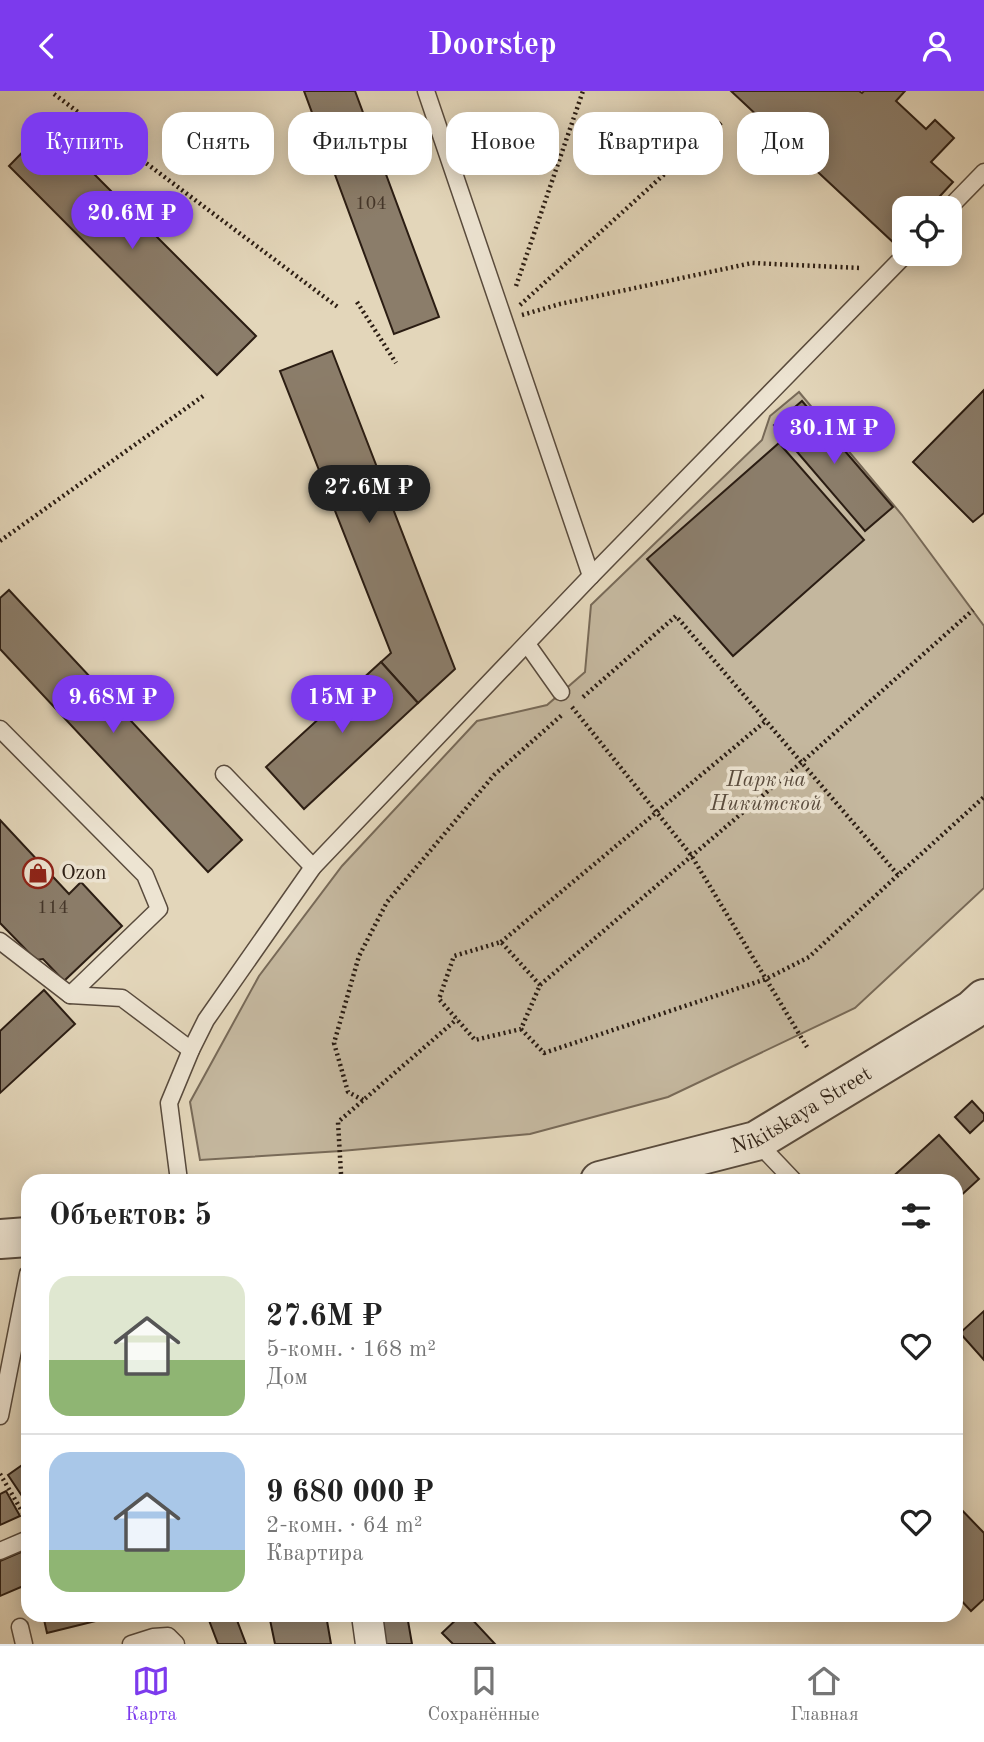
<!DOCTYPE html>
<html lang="ru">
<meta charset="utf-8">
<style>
body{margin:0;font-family:"Old Standard TT",serif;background:#f6f6f6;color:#222;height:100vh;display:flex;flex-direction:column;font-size:26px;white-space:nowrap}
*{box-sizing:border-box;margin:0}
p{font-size:23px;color:#767676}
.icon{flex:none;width:38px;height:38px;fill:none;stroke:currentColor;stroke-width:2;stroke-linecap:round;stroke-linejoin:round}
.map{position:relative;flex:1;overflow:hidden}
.details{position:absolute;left:21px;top:1083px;width:942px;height:448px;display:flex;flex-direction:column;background:#fff;border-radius:21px;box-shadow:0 4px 18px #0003}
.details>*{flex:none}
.banner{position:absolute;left:21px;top:21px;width:943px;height:63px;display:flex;gap:14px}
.buttons{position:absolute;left:892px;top:105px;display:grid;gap:14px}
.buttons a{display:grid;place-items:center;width:70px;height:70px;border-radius:14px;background:#fff;box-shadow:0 4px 18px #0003;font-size:35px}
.price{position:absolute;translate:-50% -60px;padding:0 16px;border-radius:24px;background:#7c3aed;color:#fff;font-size:23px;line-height:46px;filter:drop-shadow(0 2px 4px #0008)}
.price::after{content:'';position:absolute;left:50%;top:42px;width:21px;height:16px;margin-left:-10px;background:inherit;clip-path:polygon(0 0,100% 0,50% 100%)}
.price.on{background:#222;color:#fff}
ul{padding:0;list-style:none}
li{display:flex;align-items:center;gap:21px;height:175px;padding:0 28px}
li+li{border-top:2px solid #e0e0e0}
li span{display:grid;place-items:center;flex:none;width:196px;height:140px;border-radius:21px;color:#555}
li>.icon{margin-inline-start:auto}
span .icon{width:84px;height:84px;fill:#fffc;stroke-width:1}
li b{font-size:30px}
h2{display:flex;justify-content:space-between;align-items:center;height:84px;padding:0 28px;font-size:30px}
.tag{padding:0 24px;border-radius:21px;background:#fff;box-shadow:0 4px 18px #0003;font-size:24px;line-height:63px}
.tag.on{background:#7c3aed;color:#fff}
header{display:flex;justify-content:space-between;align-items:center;height:91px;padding:0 28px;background:#7c3aed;color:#fff;font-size:32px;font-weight:700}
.tab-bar{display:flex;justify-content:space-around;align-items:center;height:98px;border-top:2px solid #e0e0e0;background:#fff;font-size:19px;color:#767676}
.tab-bar a{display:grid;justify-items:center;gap:4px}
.tab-bar .on{color:#7c3aed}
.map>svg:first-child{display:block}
.green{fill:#c4b79e;stroke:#786a58;stroke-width:2}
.building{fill:#8b7d6a;stroke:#2b1d13;stroke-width:2}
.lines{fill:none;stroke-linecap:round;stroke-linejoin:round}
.service-casing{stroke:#594b3d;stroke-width:19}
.minor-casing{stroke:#594b3d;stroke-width:33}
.tertiary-casing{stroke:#594b3d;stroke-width:42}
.path{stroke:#2b1d13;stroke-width:4.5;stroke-dasharray:2 3.5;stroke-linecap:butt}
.service{stroke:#ede4d2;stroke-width:16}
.minor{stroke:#ede4d2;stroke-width:30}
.tertiary{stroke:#ede4d2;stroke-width:38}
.labels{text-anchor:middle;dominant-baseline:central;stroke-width:7;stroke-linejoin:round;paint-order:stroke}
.number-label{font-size:18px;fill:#433529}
.park-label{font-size:21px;font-style:italic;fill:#594b3d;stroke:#ede4d2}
.poi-label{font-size:21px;fill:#2b1d13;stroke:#ede4d2;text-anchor:start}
.street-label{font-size:21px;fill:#2b1d13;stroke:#ede4d2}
</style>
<header><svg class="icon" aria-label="back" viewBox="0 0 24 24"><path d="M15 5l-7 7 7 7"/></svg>Doorstep<svg class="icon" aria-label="person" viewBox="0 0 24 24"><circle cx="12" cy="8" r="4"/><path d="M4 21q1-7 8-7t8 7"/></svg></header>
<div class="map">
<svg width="984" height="1553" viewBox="0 0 984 1553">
<rect width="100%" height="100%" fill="#e3d6ba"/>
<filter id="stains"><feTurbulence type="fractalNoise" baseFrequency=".00286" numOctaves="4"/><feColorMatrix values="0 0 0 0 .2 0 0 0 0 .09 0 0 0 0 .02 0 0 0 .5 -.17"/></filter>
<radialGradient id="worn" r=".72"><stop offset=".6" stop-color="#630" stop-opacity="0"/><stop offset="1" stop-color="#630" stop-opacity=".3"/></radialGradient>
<polygon class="green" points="799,301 902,424 984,535 984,797 855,917 668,1006 530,1043 341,1060 200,1069 190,1011 259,885 342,775 477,630 547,614 585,581 591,514 762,349 770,325"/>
<g class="building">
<polygon points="304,0 355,0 439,226 394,243"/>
<polygon points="731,0 859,0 862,2 864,0 905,0 896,10 926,38 935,29 954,47 931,71 953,91 929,117 905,117 905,143 895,153"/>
<polygon points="47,36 256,245 217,284 9,75"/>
<polygon points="332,260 455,578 418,612 381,571 391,562 280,280"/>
<polygon points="984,299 984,422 973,431 913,371"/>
<polygon points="802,310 893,416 865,440 774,334"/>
<polygon points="779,352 864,449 733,565 647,468"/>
<polygon points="9,499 242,749 208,781 0,558 0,507"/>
<polygon points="381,571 418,612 304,718 266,676"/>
<polygon points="0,729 69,803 81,791 122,835 64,890 43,868 36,869 0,832"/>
<polygon points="44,899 75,933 0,1002 0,940"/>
<polygon points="972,1010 984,1023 984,1029 970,1042 955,1026"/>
<polygon points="939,1044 979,1088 956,1109 956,1090 888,1090"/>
<polygon points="984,1220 984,1269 960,1242"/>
<polygon points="28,1370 28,1414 8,1384"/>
<polygon points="6,1400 20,1425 0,1434 0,1403"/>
<polygon points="956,1413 984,1442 984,1508 971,1520 956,1504"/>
<polygon points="28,1458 28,1493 0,1505 0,1470"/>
<polygon points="43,1524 120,1524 47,1542"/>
<polygon points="207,1524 235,1524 246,1553 218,1553"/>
<polygon points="269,1524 326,1524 331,1553 275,1553"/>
<polygon points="381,1524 407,1524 412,1553 386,1553"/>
<polygon points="461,1524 468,1524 495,1553 453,1553 442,1542"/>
</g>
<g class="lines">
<g class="service-casing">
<g id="service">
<polyline points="426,0 591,485"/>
<polyline points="949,117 984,81"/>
<polyline points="527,553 561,601"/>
<polyline points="0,638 145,784 159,818 70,904"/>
<polyline points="224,683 313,776"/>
<polyline points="0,850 70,904 122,907 191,959"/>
<polyline points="756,1050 794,1090"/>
<polyline points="179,1090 169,1012 191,959 206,929 313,776 591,485 906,163"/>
<polyline points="0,1325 28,1183"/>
<polyline points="0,1460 28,1448"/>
<polyline points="20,1536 24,1553"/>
<polyline points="131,1553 153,1546 168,1545 176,1553"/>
</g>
</g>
<g class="minor-casing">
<polyline id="minor" points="367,1524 371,1553"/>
</g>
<g class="tertiary-casing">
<g id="tertiary">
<path id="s1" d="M 600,1090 L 756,1050 L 972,919 L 984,908"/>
<polyline points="0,1148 28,1146"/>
</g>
</g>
<g class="path">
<polyline points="54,3 339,217"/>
<polyline points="516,195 583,0"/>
<polyline points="357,211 396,272"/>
<polyline points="520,214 723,30"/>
<polyline points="522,224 560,213 752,172 861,177"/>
<polyline points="0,450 206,303"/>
<polyline points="583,606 676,525 898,784 984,706"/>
<polyline points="572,616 691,764 807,956"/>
<polyline points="501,851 767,629"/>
<polyline points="540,894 501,851 454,865 439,908 475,949 521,938 540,894 802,671 973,519"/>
<polyline points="521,938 544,962 766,888 809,866 898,784"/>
<polyline points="363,1009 348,1001 334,952 359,865 387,811 494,684 563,623"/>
<polyline points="341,1083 338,1031 457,928"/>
<polyline points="0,1383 26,1427"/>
</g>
<use href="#service" class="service"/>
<use href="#minor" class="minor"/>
<use href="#tertiary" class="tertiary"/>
</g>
<defs>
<g id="shop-ring" transform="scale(1.575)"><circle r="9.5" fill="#ede4d2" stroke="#8f2418" stroke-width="1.5"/><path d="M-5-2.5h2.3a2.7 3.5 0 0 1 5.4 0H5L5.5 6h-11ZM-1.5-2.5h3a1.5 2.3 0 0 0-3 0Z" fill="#8f2418"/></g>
</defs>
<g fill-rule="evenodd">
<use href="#shop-ring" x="38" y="782"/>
</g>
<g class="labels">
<g class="number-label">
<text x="371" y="113">104</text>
<text x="53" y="817">114</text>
</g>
<g class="park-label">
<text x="766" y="689">Парк на<tspan x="766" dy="24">Никитской</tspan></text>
</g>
<g class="poi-label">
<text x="61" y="782">Ozon</text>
</g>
<g class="street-label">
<text stroke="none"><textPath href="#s1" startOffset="215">Nikitskaya Street</textPath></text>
</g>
</g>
<rect width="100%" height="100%" filter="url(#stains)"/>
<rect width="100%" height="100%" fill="url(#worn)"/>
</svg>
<div class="buttons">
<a><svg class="icon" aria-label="locate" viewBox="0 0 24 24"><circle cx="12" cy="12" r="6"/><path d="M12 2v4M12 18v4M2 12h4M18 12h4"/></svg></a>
</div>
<b class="price" style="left:132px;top:160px">20.6M ₽</b>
<b class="price" style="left:834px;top:375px">30.1M ₽</b>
<b class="price on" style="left:369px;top:434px">27.6M ₽</b>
<b class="price" style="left:113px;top:644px">9.68M ₽</b>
<b class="price" style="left:342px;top:644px">15M ₽</b>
<div class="banner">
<a class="tag on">Купить</a>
<a class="tag">Снять</a>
<a class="tag">Фильтры</a>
<a class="tag">Новое</a>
<a class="tag">Квартира</a>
<a class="tag">Дом</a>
</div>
<section class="details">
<h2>Объектов: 5<svg class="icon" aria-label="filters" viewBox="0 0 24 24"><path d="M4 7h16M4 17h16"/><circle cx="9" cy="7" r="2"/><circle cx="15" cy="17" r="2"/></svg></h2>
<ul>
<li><span style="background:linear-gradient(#dfe7d0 60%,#8fb573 0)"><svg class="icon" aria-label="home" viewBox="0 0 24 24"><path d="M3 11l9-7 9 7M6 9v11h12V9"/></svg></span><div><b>27.6M ₽</b><p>5-комн. · 168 m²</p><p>Дом</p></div><svg class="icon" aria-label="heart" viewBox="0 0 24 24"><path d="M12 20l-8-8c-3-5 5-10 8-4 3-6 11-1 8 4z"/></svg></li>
<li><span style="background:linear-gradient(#a9c7e8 70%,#8fb573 0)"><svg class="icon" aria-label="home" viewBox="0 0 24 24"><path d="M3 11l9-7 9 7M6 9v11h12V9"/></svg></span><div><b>9 680 000 ₽</b><p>2-комн. · 64 m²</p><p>Квартира</p></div><svg class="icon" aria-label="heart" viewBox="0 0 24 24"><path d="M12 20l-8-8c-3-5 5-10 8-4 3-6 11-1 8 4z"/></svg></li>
</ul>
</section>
</div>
<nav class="tab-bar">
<a class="on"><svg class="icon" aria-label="map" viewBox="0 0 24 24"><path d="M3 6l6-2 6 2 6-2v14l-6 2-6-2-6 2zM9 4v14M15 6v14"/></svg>Карта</a>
<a><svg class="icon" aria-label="saved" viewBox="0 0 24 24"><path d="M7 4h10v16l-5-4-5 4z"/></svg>Сохранённые</a>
<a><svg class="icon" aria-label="home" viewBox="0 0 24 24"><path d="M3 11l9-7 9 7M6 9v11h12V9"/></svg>Главная</a>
</nav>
